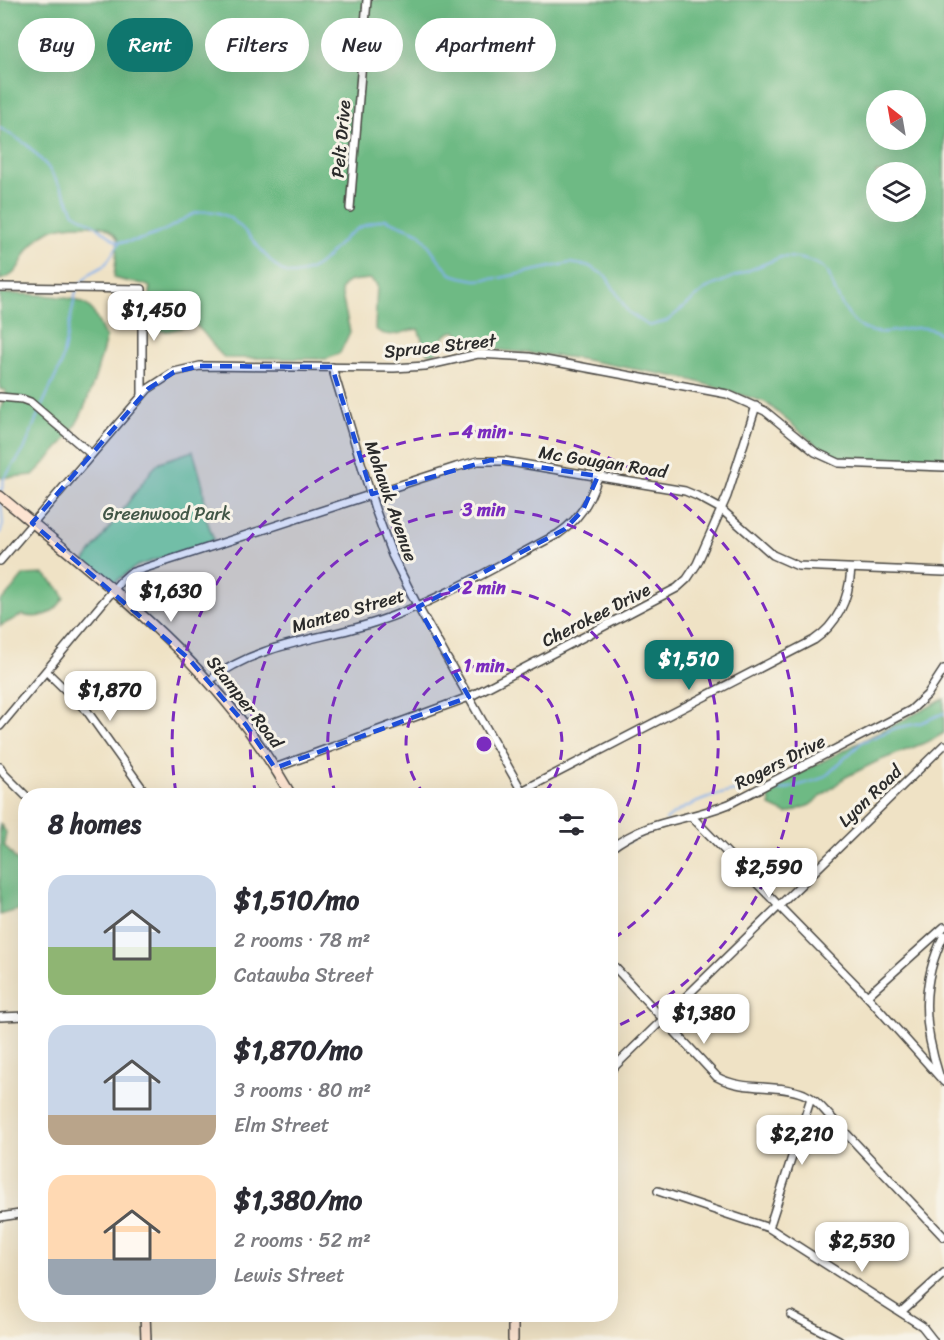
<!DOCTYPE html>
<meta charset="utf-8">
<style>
body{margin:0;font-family:Sriracha,sans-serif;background:#f7f7f7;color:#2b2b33;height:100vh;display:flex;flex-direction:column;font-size:22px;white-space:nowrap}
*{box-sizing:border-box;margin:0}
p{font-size:20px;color:#7c7c81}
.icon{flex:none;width:33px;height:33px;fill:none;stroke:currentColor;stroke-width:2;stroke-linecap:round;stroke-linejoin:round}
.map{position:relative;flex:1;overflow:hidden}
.details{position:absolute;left:18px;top:788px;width:600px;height:534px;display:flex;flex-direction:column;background:#fff;border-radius:24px;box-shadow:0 6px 24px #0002}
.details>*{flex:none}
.top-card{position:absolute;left:18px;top:18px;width:600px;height:54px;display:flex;gap:12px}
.needle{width:39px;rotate:329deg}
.fabs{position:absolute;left:866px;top:90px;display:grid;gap:12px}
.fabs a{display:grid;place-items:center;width:60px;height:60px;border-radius:50%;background:#fff;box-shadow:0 6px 24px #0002;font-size:30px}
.price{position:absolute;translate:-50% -51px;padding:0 14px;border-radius:12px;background:#fff;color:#222;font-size:20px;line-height:39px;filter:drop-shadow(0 2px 3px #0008)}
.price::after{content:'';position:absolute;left:50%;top:36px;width:18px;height:14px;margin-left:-9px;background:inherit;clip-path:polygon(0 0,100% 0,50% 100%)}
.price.current{background:#0f766e;color:#fff}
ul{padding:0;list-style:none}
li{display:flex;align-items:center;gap:18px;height:150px;padding:0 30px}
li span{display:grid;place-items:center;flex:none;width:168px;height:120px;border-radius:18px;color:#555}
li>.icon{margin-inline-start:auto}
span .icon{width:72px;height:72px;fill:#fffc;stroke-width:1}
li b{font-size:26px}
h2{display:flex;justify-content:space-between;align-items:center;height:72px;padding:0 30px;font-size:26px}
.tag{padding:0 21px;border-radius:27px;background:#fff;box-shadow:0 6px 24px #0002;font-size:21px;line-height:54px}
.tag.current{background:#0f766e;color:#fff}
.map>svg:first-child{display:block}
.green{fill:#88da9c;stroke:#5a8264;stroke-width:1.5}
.forest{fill:#6eba84;stroke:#4c7258;stroke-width:1.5;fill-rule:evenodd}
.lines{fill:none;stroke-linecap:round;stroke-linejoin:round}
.stream{stroke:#84b2ee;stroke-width:2}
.street-casing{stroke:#484642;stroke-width:10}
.secondary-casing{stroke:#484642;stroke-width:12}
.street{stroke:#fff;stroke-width:7}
.secondary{stroke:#fde4d1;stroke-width:9}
.marked{fill:#1d4ed8;fill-opacity:0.2;stroke:#1d4ed8;stroke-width:4.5;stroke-dasharray:12 8;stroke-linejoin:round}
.ring{fill:none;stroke:#7b2cbf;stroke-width:3;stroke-dasharray:10 8}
.labels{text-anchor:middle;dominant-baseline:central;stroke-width:6;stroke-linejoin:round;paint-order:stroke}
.street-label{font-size:18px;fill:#2b2b2b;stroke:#f7f3e8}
.park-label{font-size:18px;fill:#425747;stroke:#f7f3e8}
.centre{fill:#7b2cbf;stroke:#f7f3e8;stroke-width:3}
.ring-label{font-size:18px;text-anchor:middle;font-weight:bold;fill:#7b2cbf;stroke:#f7f3e8;stroke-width:6;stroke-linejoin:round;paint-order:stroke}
</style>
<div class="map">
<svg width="944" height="1340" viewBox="0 0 944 1340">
<rect width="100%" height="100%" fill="#f7f3e8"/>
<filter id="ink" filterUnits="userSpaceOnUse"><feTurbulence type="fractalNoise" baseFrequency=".0167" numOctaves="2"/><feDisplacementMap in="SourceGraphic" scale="12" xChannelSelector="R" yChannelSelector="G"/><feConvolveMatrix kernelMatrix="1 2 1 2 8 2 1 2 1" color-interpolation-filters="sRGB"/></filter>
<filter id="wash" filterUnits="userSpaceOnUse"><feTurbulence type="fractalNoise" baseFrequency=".008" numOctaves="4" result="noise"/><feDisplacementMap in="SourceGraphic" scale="24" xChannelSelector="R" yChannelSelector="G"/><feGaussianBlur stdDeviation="1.35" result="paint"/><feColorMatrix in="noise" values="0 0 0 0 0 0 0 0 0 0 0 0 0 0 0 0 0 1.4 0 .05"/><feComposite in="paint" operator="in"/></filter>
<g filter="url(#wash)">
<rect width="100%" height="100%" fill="#efe2c5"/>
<polygon class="green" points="193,451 203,486 206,518 214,540 137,566 112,584 84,562 152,470 160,462"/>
<g class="forest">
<path d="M 0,0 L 944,0 L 944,462 L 850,462 L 826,453 L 765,402 L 688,379 L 575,358 L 470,347 L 464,342 L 462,336 L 455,331 C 437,335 445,345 434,354 L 427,353 L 418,329 C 401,331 391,341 375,329 L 377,285 L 370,279 L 350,281 L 344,285 L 341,291 L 350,332 L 340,353 L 327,359 L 225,358 C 212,348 208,334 195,325 L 168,331 L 153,331 L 151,324 L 150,287 C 139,280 125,284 114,277 L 118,239 C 109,226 100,225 86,225 C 61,224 42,229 28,250 C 19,264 19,275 0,280 ZM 876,100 L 915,100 L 915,140 L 876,140 ZM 876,172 L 915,172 L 915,212 L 876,212 Z"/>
<path d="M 0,294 C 20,294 77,293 91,309 C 97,317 101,329 106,338 C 99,365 92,392 80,417 C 69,439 50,458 33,475 L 0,478 L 0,411 L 6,391 L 0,389 Z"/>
<path d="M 44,574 L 61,591 L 64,598 C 53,615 41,620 22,615 L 0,626 L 0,601 C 9,596 16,583 24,575 Z"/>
<polygon points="944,699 944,733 932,740 876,762 846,777 810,805 787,814 770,806 769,795 794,776"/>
<polygon points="0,824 6,832 4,845 18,862 26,863 25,908 0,915"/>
</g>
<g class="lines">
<g class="stream">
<path d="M 0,128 L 26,144 L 47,166 L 65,194 L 74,213 L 98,227 L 117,242 C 132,243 152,237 165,230 C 184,221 196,206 219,213 C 250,222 271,277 294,274 C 322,271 329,252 348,235 C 359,226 372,222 385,219 L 420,233 L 442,264 L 451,274 L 461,277 L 476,280 L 500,278 L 570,263 L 589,266 L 606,276 L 628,312 L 649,326 L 667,321 L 707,288 L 781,257 C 796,257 817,260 828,273 C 830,276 831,282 833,286 C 839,301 847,318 861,327 C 887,344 924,313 944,338"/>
<polyline points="1,495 4,478 24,450 39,412 61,365 77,287 91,273 105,265 120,242"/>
<polyline points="0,533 3,525 1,501"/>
<polyline points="761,791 783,790 820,779 828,774 862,742 896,728 920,723 944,713"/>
<path d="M 666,820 C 681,806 725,789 746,791"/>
<polyline points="621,845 648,832"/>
</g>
</g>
</g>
<g filter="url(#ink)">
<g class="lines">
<g class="street-casing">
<g id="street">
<polyline points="350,208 367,0"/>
<polyline points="0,287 142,289 142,395"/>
<polyline points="332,367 375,509 392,555 418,607 524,795"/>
<polyline points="0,397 22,399 30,402 91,454"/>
<polyline points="0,561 148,389 174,372 200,366 394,368 425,366 478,354 529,357 727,394 765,411 815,452 839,463 944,467"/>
<polyline points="47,672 87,711 147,795"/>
<path d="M 209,681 C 260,642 318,641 376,622 C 440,601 498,565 558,534 C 579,520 591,501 598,476"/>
<polyline points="0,726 120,582 130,573 456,467 478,461 504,461 685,491 697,496 721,509 773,555 798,566 944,572"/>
<polyline points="0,767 4,774 26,796"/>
<polyline points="275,768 469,697 677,588 687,579 697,564 727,496 756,406"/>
<path d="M 510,795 L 522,791 L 814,640 C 839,623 849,598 851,569"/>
<polyline points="692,817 867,996 944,1082"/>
<path d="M 610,849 C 650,818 685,822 729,804 L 911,710 L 927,695 L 944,669"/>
<polyline points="25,919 26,929"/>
<path d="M 610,962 L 717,1077 C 744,1092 777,1083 804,1094 C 813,1098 820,1105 826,1112 L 944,1237"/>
<polyline points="867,996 944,927"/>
<polyline points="0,1017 26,1016"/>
<polyline points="610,1071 944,745"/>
<path d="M 939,1075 C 923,1025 920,983 944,935"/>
<polyline points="658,1191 769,1228 922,1326 933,1340"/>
<polyline points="0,1217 26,1213"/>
<polyline points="769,1228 811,1098"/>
<polyline points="901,1312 944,1273"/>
<polyline points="791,1315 839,1340"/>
</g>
</g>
<g class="secondary-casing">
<g id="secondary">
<path d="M 0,496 C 112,589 217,665 291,795"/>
<polyline points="145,1314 146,1340"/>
<polyline points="513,1340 513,1314"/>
</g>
</g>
<use href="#street" class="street"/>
<use href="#secondary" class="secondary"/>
</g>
</g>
<path class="marked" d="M 200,366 L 332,367 L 372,494 L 491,460 L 598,476 L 583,510 L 565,529 L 418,607 L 469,697 L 275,768 L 246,725 L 188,658 L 32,523 L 148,389 L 174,372 Z"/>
<g class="ring">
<path d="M425 795A78 78 0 1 1 543 795"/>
<path d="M336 795A156 156 0 1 1 611 835"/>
<path d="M256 795A234 234 0 1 1 611 940"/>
<path d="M176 793A312 312 0 1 1 611 1029"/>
</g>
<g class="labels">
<g class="street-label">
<text transform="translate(341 139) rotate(-85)">Pelt Drive</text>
<text transform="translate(440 346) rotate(-6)">Spruce Street</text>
<text transform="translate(603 462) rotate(9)">Mc Gougan Road</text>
<text transform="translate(391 501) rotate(71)">Mohawk Avenue</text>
<text transform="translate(348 611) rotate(-16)">Manteo Street</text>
<text transform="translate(596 615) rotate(-27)">Cherokee Drive</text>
<text transform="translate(245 702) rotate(52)">Stamper Road</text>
<text transform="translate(780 762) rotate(-27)">Rogers Drive</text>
<text transform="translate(870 796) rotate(-44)">Lyon Road</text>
</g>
<g class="park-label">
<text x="167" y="514">Greenwood Park</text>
</g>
</g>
<circle cx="484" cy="744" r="9" class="centre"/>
<g class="ring-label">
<text x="484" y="438">4 min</text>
<text x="484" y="516">3 min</text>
<text x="484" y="594">2 min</text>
<text x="484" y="672">1 min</text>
</g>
</svg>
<div class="fabs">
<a><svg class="needle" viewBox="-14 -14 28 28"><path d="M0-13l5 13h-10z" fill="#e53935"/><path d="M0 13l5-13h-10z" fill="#7c7c81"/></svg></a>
<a><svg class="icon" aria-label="layers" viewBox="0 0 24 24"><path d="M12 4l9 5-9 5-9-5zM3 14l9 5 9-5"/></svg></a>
</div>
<b class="price" style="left:154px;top:342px">$1,450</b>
<b class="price" style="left:171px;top:623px">$1,630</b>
<b class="price current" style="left:689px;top:691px">$1,510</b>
<b class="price" style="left:110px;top:722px">$1,870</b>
<b class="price" style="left:769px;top:899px">$2,590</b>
<b class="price" style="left:704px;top:1045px">$1,380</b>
<b class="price" style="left:802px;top:1166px">$2,210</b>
<b class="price" style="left:862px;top:1273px">$2,530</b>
<div class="top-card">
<a class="tag">Buy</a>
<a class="tag current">Rent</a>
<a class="tag">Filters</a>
<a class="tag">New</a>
<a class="tag">Apartment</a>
</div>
<section class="details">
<h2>8 homes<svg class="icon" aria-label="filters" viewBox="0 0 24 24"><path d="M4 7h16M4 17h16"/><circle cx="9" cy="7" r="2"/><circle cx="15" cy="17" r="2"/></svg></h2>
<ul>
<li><span style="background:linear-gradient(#c9d6e8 60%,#8fb573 0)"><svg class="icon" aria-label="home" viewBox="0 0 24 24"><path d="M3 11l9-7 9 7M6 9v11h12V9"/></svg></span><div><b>$1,510/mo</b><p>2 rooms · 78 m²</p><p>Catawba Street</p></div></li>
<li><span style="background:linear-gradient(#c9d6e8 75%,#b9a48a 0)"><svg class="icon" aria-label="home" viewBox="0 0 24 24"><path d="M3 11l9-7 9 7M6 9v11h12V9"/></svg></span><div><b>$1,870/mo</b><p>3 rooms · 80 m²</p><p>Elm Street</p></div></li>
<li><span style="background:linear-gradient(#ffd9b3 70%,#9aa5b1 0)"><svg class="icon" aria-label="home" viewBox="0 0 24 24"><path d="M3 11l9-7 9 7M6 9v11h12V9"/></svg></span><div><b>$1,380/mo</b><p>2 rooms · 52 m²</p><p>Lewis Street</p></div></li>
</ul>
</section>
</div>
